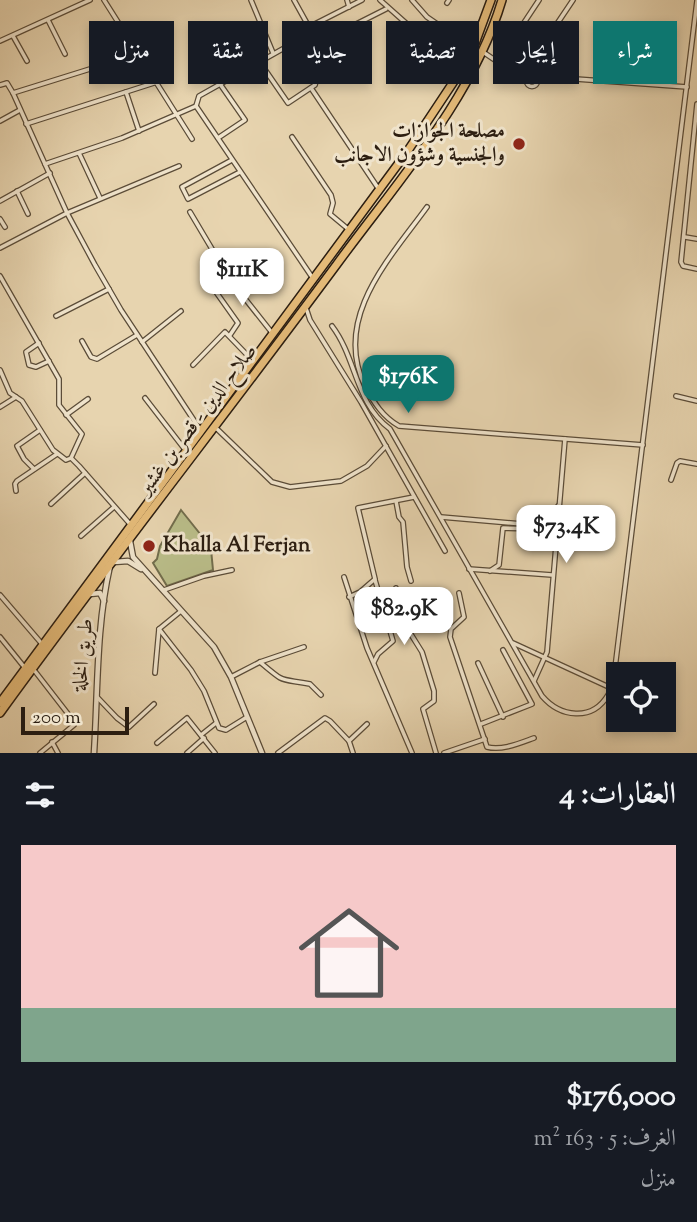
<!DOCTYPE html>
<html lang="ar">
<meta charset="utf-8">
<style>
body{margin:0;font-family:"Sorts Mill Goudy",Amiri,serif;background:#20242c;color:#f1f3f6;direction:rtl;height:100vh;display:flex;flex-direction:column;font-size:26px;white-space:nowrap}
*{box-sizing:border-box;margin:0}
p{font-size:23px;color:#9ea1a6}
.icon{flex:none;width:38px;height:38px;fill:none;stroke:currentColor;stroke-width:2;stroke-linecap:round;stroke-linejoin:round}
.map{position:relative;height:753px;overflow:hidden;direction:ltr}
.sheet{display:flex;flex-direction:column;background:#171b24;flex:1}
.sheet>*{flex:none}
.hud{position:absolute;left:21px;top:21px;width:656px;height:63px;direction:rtl;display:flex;gap:14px}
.controls{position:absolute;left:606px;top:662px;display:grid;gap:14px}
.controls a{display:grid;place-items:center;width:70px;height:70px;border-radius:0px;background:#171b24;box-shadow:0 4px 10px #0003;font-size:35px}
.scale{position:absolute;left:21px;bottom:18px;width:108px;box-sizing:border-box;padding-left:7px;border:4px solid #2c1e11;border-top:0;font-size:19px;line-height:24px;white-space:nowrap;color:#2c1e11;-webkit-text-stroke:5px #efe3cb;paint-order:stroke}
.price{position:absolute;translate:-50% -60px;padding:0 16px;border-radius:14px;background:#fff;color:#222;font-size:23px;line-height:46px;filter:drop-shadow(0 2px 4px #0008)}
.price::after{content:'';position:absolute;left:50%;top:42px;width:21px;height:16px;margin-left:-10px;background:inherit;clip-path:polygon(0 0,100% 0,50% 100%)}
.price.selected{background:#0f766e;color:#fff}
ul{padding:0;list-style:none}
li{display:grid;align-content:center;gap:14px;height:371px;padding:0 21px}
li span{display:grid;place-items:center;height:217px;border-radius:0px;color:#555}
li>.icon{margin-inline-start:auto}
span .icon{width:126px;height:126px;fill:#fffc;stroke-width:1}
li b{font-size:30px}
h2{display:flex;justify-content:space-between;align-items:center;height:84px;padding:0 21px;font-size:30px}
.pill{padding:0 24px;border-radius:0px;background:#171b24;box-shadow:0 4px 10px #0003;font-size:24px;line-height:63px}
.pill.selected{background:#0f766e;color:#fff}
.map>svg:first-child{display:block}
.green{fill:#b9bc88;stroke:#726d4c;stroke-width:2}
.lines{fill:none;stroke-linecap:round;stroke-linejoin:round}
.minor-casing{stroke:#5b4c38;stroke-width:6}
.tertiary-casing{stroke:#5b4c38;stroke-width:7}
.trunk-casing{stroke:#2c1e11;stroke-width:10}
.minor{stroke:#efe3cb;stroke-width:3.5}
.tertiary{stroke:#efe3cb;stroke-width:4.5}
.trunk{stroke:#e4ba78;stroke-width:7}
.poi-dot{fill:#8f2418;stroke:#efe3cb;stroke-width:2.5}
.labels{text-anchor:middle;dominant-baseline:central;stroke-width:6;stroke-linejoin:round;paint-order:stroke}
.poi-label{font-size:21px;font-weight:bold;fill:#2c1e11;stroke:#efe3cb;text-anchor:end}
.street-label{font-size:21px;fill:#2c1e11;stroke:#efe3cb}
</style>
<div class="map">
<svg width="697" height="753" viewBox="0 0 697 753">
<rect width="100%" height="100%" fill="#e7d4af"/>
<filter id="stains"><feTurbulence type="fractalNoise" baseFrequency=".00286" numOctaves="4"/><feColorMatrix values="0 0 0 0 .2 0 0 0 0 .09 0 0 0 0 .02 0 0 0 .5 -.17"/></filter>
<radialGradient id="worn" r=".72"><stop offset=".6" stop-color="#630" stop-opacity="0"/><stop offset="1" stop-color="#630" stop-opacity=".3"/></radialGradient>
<polygon class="green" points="181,510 205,540 210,539 213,570 167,586 153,563 157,559 160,546"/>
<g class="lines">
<g class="minor-casing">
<g id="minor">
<polyline points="104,0 192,139"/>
<polyline points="251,0 273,53"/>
<polyline points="294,0 309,27 362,0"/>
<polyline points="347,0 349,7"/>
<polyline points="380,0 416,32 468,56"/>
<polyline points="412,0 427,17 472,48"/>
<polyline points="447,3 449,0"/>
<polyline points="48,20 65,54"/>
<polyline points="13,36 27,61"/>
<polyline points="329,39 346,70"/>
<polyline points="0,41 90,0"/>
<polyline points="301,52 386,9"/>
<polyline points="483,52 526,81"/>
<polyline points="259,61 288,103 315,85 317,78 290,33"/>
<polyline points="498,62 539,0"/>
<circle cx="532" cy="81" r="5.5"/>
<polyline points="528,77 528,67 573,0"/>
<polyline points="538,79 548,77 687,87"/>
<polyline points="0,85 7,83 13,93 67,213 95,265 121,310 201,431"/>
<polyline points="311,88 378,188"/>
<polyline points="126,92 139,131"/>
<polyline points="13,93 138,54"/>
<polyline points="697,104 681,262 683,266 697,269"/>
<polyline points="196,106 199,96 295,42"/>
<polyline points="0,121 20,110"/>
<polyline points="26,124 157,82"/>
<polyline points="292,137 331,195 333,203 330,214 348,229"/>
<polyline points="218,138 245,120 220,84"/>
<polyline points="79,153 100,198"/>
<polyline points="232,160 182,187 188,199 240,172"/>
<polyline points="45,164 122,138 196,106 312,277"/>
<polyline points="17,191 28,214"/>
<polyline points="0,201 50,173"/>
<path d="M 427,207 C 390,258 332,318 365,386 C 374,403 383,417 399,426 L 643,445"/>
<polyline points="190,212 231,281 273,334"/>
<polyline points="0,219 5,227"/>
<polyline points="685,237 697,239"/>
<polyline points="0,248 67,213 179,166"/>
<polyline points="0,276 59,379 59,405 82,434 71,458"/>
<polyline points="306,308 310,320 361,402 445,551"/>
<polyline points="56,316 109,289"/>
<path d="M 332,326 C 357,359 355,403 390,429 L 542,696 C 560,717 592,722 608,695 C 613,687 613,677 615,668 L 697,1"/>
<polyline points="230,335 238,323 216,292 231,281"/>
<polyline points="82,341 91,357 97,359 137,335"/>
<polyline points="142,342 181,311"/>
<polyline points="39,343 26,352 29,365 36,367 49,361"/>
<polyline points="193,365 225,332 252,360"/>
<polyline points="0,370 10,393 22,401 53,450 66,460 71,458 79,466 130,524"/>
<polyline points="676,396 697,401"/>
<polyline points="145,398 186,451"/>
<polyline points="0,407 16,397"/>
<polyline points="66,415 88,399"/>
<polyline points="215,427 272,482 290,487 341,481 367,466 386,446"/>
<polyline points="34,469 24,459 17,446 40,430"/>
<polyline points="671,480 677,463 680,461 697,464"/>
<polyline points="16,491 15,484 17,481 57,454"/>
<polyline points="396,501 399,517 403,522 407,567 411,581"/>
<polyline points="51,504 85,473"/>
<polyline points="441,517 545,526"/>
<polyline points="81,536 114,507"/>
<polyline points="469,569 552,575"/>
<polyline points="490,571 499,565 503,528 541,529 549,526 558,506"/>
<polyline points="344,577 367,648 412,753"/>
<polyline points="396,588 407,628 422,652 434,691 434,701 423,709 436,753"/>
<polyline points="164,590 204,576 232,570"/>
<path d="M 459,593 L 464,617 L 451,629 L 450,637 L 487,747 C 502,751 520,743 534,738"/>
<polyline points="0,595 42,644"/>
<polyline points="349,597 360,592 375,579 358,508 414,497"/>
<polyline points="159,629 191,670 204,691 219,728 226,730 247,717"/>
<polyline points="0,637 25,668"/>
<polyline points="513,643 611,688"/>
<path d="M 260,662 C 286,684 278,678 310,684 L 321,695"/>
<polyline points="374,662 378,654 393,641 375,580"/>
<polyline points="478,663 503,717"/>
<polyline points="34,670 72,719 74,725 40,753"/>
<polyline points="155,673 159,629 181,611"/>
<polyline points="231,677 260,662 304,647"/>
<polyline points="534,681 547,652 565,439"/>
<polyline points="97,697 117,718 129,727 154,704"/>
<polyline points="481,724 532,704 503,650"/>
<polyline points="201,735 216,723"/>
<polyline points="52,742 58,753"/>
<polyline points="157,743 187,718 215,753"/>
<polyline points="187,753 204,738"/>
<polyline points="278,753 325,718 330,721 349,741"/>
<polyline points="353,753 349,741 367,724"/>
<polyline points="444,753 485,739"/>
</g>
</g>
<g class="tertiary-casing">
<g id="tertiary">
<polyline points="130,541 133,557 214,647 231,677 262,753"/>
<polyline points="114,562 128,561 141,569"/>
<polyline points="90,594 100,593 104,601"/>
<path d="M 94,753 C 98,691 96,627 110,566"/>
</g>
</g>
<g class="trunk-casing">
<g id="trunk">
<polyline points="0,703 407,152 470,57 491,0"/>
<path d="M 0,713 C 110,561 226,414 337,264 C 397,182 473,98 502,0"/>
</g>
</g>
<use href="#minor" class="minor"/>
<use href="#tertiary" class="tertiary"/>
<use href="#trunk" class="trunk"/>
</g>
<g class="poi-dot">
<circle cx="519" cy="144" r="7"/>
<circle cx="149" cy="546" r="7"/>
</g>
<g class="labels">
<g class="poi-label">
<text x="505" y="132">مصلحة الجوازات<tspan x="505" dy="24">والجنسية وشؤون الاجانب</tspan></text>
<text x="163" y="546" text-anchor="start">Khalla Al Ferjan</text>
</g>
<g class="street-label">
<text transform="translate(198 420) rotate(-53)">صلاح الدين - قصر بن غشير</text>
<text transform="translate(84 655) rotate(-85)">طريق الخلة</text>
</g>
</g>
<rect width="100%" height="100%" filter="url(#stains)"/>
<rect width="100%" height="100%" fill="url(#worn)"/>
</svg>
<div class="controls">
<a><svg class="icon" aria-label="locate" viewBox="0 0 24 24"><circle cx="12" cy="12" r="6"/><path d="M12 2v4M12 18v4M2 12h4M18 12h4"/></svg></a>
</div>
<div class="scale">200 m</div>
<b class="price" style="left:242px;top:308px">$111K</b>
<b class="price selected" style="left:408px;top:415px">$176K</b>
<b class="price" style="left:566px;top:565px">$73.4K</b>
<b class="price" style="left:404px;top:647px">$82.9K</b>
<div class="hud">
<a class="pill selected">شراء</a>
<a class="pill">إيجار</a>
<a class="pill">تصفية</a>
<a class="pill">جديد</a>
<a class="pill">شقة</a>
<a class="pill">منزل</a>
</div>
</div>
<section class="sheet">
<h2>العقارات: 4<svg class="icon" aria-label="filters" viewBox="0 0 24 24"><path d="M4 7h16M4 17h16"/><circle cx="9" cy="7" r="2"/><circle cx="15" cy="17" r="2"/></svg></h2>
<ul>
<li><span style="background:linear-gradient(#f6c9c9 75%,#7fa58c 0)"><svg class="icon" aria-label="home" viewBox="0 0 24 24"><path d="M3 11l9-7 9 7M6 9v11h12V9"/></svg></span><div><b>$176,000</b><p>الغرف: 5 · 163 m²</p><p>منزل</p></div></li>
</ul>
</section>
